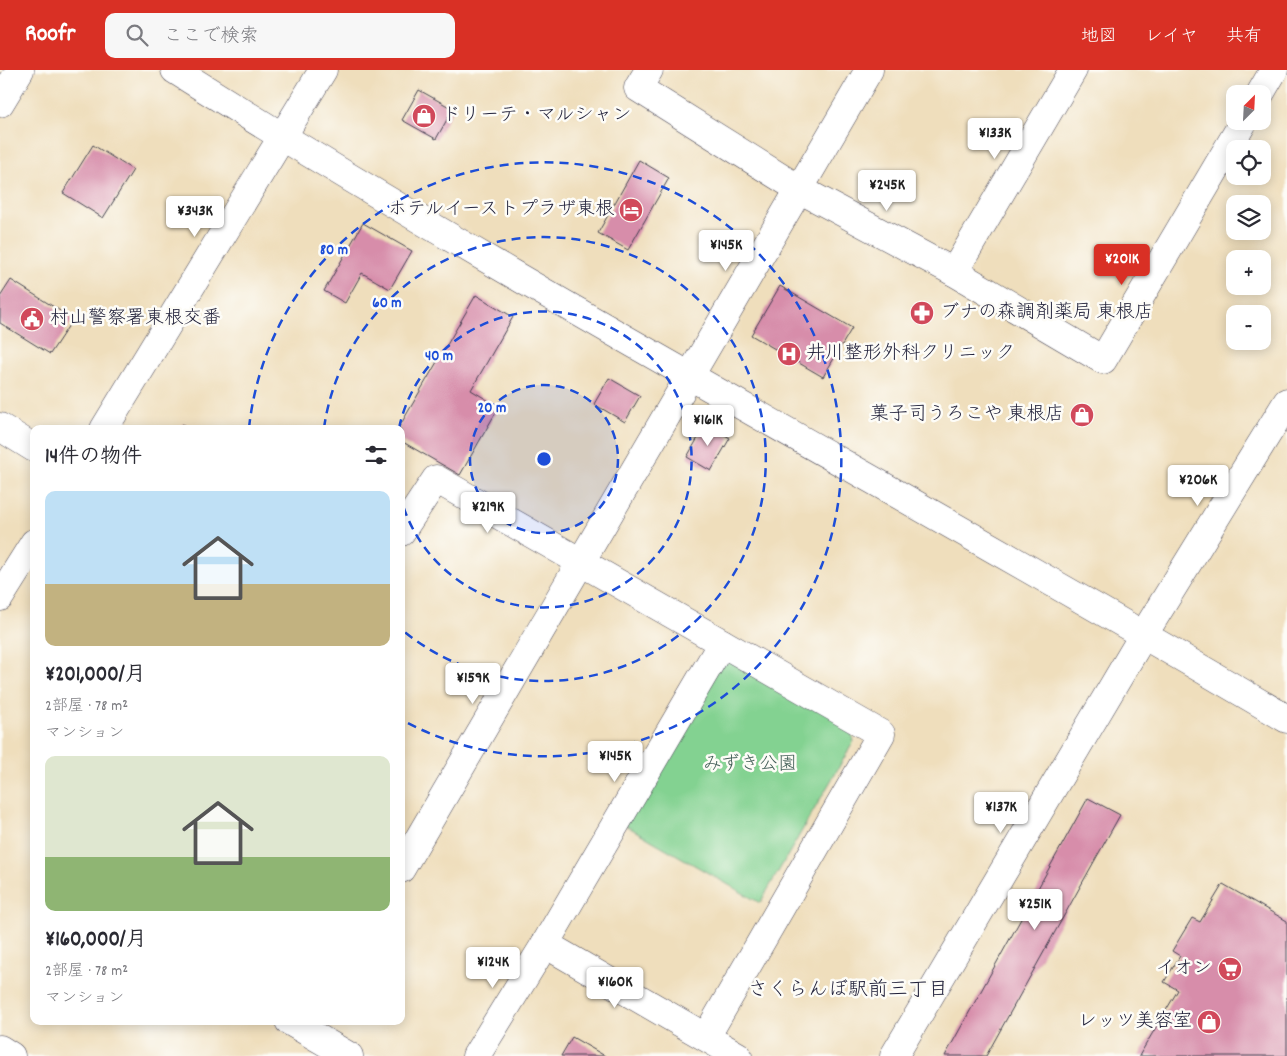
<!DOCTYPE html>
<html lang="ja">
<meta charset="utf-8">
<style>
body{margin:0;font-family:Dekko,"Klee One",sans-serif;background:#f7f7f7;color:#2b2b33;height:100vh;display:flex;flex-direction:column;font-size:19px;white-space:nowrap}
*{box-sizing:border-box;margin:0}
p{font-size:16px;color:#7c7c81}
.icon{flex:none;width:28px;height:28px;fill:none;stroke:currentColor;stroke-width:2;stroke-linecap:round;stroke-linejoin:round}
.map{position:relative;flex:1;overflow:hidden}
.details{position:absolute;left:30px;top:355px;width:375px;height:600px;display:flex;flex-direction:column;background:#fff;border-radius:10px;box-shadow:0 2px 12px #0003}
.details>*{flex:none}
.needle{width:32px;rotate:24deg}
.controls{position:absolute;left:1226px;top:15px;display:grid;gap:10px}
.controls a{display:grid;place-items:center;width:45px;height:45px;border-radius:10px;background:#fff;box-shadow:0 2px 12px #0003;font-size:25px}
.price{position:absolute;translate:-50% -42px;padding:0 11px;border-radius:5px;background:#fff;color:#222;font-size:16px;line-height:32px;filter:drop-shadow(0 1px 2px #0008)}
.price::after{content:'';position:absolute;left:50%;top:30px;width:15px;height:11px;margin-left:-8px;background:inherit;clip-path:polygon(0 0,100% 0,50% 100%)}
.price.selected{background:#d93025;color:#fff}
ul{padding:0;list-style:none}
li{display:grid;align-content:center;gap:10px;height:265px;padding:0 15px}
li span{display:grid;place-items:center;height:155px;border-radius:10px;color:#555}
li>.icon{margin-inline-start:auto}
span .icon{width:90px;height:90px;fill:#fffc;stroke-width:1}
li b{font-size:21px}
h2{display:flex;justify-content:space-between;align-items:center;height:60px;padding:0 15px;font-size:21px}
header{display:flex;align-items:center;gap:30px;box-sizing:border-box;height:70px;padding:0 25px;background:#d93025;color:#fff}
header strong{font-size:24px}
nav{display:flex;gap:28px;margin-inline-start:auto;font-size:18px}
.search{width:350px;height:45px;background:#f7f7f7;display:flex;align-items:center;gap:12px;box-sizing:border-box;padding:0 18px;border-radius:10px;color:#7c7c81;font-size:19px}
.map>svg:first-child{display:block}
.green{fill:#83d291;stroke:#527a66}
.building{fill:#d78daa}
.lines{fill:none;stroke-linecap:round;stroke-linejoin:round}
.minor-casing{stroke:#413e4e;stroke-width:29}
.major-casing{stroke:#413e4e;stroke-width:29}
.minor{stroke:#fff;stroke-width:28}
.major{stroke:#fff;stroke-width:28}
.ring{fill:none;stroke:#1d4ed8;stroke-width:2.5;stroke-dasharray:9 6}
.labels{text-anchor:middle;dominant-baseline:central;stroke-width:5;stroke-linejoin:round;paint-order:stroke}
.poi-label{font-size:19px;fill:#22223b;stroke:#fdfcf7;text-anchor:start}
.park-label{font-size:19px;fill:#446059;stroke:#fdfcf7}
.neighbourhood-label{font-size:20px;fill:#22223b;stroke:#fdfcf7}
.centre{fill:#1d4ed8;stroke:#fdfcf7;stroke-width:2.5}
.ring-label{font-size:15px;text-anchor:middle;font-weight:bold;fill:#1d4ed8;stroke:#fdfcf7;stroke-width:5;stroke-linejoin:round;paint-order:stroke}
</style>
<header>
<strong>Roofr</strong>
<div class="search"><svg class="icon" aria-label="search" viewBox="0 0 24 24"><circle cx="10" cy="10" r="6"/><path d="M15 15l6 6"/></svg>ここで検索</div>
<nav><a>地図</a><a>レイヤ</a><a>共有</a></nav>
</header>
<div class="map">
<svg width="1287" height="986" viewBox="0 0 1287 986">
<rect width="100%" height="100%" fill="#fdfcf7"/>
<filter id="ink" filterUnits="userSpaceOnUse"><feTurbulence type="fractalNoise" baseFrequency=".02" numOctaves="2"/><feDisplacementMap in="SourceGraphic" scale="10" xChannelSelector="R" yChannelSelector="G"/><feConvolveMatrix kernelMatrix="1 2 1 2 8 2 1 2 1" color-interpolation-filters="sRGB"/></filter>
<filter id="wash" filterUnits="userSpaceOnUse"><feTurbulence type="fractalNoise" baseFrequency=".0096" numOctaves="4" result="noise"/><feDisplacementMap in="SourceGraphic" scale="20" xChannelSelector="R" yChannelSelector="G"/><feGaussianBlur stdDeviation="1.12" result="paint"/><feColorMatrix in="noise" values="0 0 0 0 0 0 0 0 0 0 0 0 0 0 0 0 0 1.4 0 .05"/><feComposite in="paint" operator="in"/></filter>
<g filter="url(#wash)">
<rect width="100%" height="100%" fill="#efdebc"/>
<polygon class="green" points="722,589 738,590 848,652 854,671 760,833 625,755"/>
<g id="blocks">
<g class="building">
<polygon points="419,20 453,39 436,69 402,50"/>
<polygon points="93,75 133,100 103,148 63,123"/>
<polygon points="639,90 669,108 628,180 598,163"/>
<polygon points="363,153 412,181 390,219 362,203 345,233 324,221"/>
<polygon points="11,210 73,249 50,284 0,253 0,227"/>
<polygon points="780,216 852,258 823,307 751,265"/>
<polygon points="476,225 513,247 471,320 499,337 460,405 401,371 401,359 398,359"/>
<polygon points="609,308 640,326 625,352 594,334"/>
<polygon points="182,354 191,359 180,359"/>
<polygon points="706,354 730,368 711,401 687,387"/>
<polygon points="1088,728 1120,745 986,986 945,986"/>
<polygon points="1223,814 1287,851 1287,986 1139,986 1178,920 1164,912 1180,886 1172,881 1192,848 1200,852"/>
<polygon points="572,967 605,986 561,986"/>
</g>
</g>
</g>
<g filter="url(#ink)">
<use href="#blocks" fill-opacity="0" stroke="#413e4e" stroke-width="1"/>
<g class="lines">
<g class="minor-casing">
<g id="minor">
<path d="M 175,0 C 538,229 918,430 1287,649"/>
<polyline points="649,0 638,18 799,119 954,202 1103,290 1244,51"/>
<polyline points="1260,24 1274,0"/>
<polyline points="0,33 20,0"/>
<polyline points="954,202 1073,0"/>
<polyline points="0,357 34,378"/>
<polyline points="401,462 436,409 881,664 706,967"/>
<polyline points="401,799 869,0"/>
<polyline points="545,874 738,986"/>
<polyline points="289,951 349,986"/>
<polyline points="476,986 545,874 722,573"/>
<polyline points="894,986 1144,564 1287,332"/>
</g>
</g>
<g class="major-casing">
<g id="major">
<polyline points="104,359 323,0"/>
<polyline points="0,527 34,473"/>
<polyline points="0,979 11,986"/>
</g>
</g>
<use href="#minor" class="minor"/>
<use href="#major" class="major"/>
</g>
</g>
<circle cx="544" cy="389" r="74" fill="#1d4ed8" fill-opacity=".12"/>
<g class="ring">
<circle cx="544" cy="389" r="74"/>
<path d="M399 358A148 148 0 1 1 401 429"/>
<path d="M324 358A222 222 0 1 1 401 559"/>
<path d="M249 358A297 297 0 1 1 402 650"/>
</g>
<defs>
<g id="shop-disc" transform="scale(1.25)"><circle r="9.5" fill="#d1495b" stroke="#fdfcf7"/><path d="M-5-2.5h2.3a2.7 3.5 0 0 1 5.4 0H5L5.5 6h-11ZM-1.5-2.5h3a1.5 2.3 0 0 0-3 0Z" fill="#fff"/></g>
<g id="hotel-disc" transform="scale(1.25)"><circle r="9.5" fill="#d1495b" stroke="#fdfcf7"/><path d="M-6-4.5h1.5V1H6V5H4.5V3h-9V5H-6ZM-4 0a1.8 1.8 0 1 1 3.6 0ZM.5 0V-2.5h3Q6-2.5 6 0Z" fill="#fff"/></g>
<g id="pharmacy-disc" transform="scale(1.25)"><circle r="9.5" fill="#d1495b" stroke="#fdfcf7"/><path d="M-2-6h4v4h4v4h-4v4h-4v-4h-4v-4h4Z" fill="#fff"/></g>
<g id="civic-disc" transform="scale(1.25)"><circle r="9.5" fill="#d1495b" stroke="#fdfcf7"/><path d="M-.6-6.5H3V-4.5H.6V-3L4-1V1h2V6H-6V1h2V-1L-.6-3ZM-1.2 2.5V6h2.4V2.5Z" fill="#fff"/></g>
<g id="hospital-disc" transform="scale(1.25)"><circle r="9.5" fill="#d1495b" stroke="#fdfcf7"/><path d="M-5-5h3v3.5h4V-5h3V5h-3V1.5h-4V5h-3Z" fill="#fff"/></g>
<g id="supermarket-disc" transform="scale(1.25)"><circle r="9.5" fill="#d1495b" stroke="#fdfcf7"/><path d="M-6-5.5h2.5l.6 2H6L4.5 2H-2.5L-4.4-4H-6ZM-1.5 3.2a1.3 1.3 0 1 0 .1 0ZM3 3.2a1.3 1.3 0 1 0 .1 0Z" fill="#fff"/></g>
</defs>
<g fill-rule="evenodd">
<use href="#shop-disc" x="424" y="46"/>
<use href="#hotel-disc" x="631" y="140"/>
<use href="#pharmacy-disc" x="922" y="243"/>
<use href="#civic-disc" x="32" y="249"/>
<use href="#hospital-disc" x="789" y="284"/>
<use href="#shop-disc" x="1082" y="345"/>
<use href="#supermarket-disc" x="1230" y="899"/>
<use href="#shop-disc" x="1209" y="952"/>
</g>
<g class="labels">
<g class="poi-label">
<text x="442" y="46">ドリーテ・マルシャン</text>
<text x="614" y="140" text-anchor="end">ホテルイーストプラザ東根</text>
<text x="940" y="243">ブナの森調剤薬局 東根店</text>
<text x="50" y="249">村山警察署東根交番</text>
<text x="806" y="284">井川整形外科クリニック</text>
<text x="1064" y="345" text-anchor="end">菓子司うろこや 東根店</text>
<text x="1212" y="899" text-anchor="end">イオン</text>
<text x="1192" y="952" text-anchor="end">レッツ美容室</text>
</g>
<g class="park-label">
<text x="750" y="695">みずき公園</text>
</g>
<g class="neighbourhood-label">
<text x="848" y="921">さくらんぼ駅前三丁目</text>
</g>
</g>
<circle cx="544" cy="389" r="8" class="centre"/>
<g class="ring-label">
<text x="334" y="184">80 m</text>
<text x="387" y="237">60 m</text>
<text x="439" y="290">40 m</text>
<text x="492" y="342">20 m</text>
</g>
</svg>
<div class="controls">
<a><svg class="needle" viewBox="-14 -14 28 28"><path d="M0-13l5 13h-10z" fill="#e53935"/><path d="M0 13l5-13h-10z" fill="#7c7c81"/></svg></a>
<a><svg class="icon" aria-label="locate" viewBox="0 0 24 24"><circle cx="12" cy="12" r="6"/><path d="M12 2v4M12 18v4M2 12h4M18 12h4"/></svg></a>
<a><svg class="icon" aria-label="layers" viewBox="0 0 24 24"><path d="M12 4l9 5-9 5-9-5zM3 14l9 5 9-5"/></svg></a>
<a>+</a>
<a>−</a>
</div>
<b class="price" style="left:995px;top:90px">¥133K</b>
<b class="price" style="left:887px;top:142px">¥245K</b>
<b class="price" style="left:195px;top:168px">¥343K</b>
<b class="price" style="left:726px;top:202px">¥145K</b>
<b class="price selected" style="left:1122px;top:216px">¥201K</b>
<b class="price" style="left:708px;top:377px">¥161K</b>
<b class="price" style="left:1198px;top:437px">¥206K</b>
<b class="price" style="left:488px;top:464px">¥219K</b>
<b class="price" style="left:473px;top:635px">¥159K</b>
<b class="price" style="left:615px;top:713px">¥145K</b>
<b class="price" style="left:1001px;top:764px">¥137K</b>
<b class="price" style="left:1035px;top:861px">¥251K</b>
<b class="price" style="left:493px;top:919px">¥124K</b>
<b class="price" style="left:615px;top:939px">¥160K</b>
<section class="details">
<h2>14件の物件<svg class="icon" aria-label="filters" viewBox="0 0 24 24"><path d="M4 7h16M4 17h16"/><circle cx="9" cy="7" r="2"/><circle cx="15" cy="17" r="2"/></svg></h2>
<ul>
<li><span style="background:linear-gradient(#bfe0f5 60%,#c2b280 0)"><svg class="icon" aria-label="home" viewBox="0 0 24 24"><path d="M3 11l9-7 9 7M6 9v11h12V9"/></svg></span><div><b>¥201,000/月</b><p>2部屋 · 78 m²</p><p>マンション</p></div></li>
<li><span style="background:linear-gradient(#dfe7d0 65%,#8fb573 0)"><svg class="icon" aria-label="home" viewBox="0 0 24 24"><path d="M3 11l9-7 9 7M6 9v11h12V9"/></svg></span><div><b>¥160,000/月</b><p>2部屋 · 78 m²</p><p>マンション</p></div></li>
</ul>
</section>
</div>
